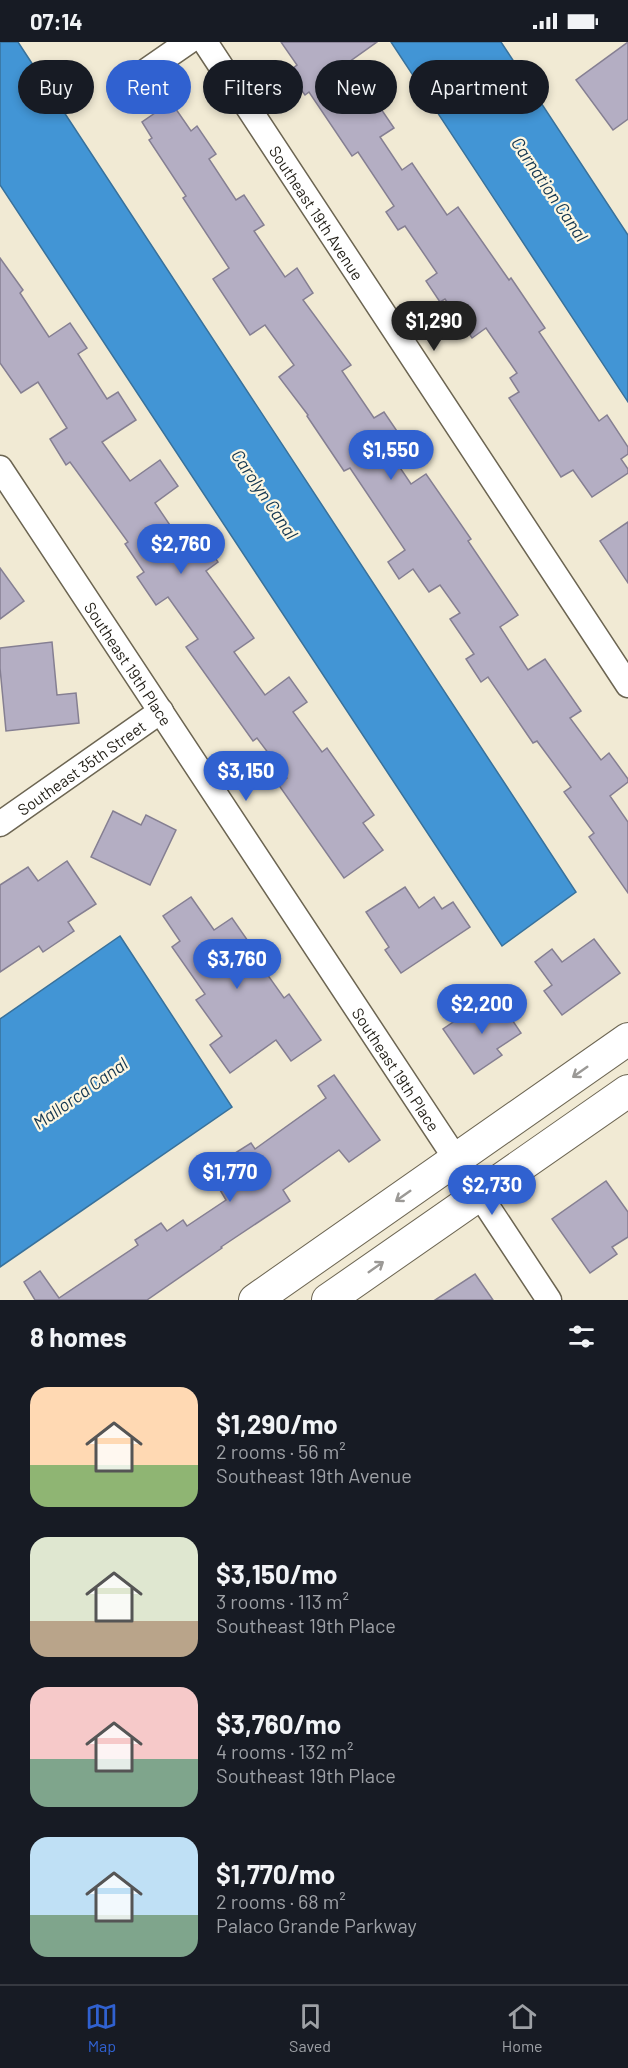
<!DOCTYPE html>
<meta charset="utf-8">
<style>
body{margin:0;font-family:Barlow,sans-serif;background:#20242c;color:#f1f3f6;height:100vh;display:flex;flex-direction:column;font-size:22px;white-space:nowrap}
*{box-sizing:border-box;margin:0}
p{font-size:20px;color:#9ea1a6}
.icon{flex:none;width:33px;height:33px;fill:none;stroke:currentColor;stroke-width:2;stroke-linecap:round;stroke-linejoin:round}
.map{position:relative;height:1258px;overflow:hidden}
.details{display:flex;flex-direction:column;background:#171b24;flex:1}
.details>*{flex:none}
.guide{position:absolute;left:18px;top:18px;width:592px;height:54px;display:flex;gap:12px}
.price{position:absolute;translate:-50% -51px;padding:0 14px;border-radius:21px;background:#3061d0;color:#fff;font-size:20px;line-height:39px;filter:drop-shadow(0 2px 3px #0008)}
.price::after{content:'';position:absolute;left:50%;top:36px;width:18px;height:14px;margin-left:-9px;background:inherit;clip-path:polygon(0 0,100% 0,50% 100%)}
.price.current{background:#222;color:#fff}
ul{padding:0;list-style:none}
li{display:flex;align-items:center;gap:18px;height:150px;padding:0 30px}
li span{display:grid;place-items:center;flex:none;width:168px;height:120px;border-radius:18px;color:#555}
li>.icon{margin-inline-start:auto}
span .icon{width:72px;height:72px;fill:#fffc;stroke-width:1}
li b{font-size:26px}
h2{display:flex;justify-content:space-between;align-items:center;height:72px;padding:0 30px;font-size:26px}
.chip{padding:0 21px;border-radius:27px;background:#171b24;box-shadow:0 3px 9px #0003;font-size:21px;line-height:54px}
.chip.current{background:#3061d0;color:#fff}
.status{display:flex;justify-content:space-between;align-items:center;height:42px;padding:0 30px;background:#171b24;direction:ltr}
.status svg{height:16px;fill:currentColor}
.tab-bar{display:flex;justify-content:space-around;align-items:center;height:84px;border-top:2px solid #363941;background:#171b24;font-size:16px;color:#9ea1a6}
.tab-bar a{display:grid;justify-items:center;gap:3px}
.tab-bar .current{color:#3061d0}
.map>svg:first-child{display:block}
.water{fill:#4295d5;stroke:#38719b;stroke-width:1.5}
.building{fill:#b4aec3;stroke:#857f92;stroke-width:1.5}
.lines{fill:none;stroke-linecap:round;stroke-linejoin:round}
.minor-casing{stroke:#6c6552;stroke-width:27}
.tertiary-casing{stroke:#6c6552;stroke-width:34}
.minor{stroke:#fff;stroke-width:24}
.tertiary{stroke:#fff;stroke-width:32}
.oneway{stroke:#9b9996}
.labels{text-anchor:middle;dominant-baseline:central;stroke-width:4.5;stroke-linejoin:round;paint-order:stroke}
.street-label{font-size:16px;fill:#201d15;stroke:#fef7e1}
.water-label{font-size:18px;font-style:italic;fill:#133650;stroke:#fef7e1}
</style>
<div class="status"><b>07:14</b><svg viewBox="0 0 49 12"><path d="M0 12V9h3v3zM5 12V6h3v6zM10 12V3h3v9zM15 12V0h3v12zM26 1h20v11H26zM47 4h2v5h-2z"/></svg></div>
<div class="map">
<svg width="628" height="1258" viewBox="0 0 628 1258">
<rect width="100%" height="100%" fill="#f1ead4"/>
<g class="water">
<polygon points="0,0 18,0 576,850 502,904 0,143"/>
<polygon points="391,0 501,0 628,193 628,360"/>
<polygon points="120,894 232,1065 0,1225 0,977"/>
</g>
<g class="building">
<polygon points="281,0 377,0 335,30 363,70 377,61 394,86 380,95 402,128 412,121 447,173 458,165 509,238 511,236 545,286 539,290 599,379 607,373 628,405 628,412 621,417 628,427 628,431 592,455 573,428 561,435 509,356 519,350 510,336 517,331 486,286 472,296 445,257 440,260 426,239 437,231 405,184 398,188 386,170 394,164 358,110 352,114 309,50 305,53 288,30 297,23"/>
<polygon points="628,0 628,77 613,88 576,38"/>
<polygon points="171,60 191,89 197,84 216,112 209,117 236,158 244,153 264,183 254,189 285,235 297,226 313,251 303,258 351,323 342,329 374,376 384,370 399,392 384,402 411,442 426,432 471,497 468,499 518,573 500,585 528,628 545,617 581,669 570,676 601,718 609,711 628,737 628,740 610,754 628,780 628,851 589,795 594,791 564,750 571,745 537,699 533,701 488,635 481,640 466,617 474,612 450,577 460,571 440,543 429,550 413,527 399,537 388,520 405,508 350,426 344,429 307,374 308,373 279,335 294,323 265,283 250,293 213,237 229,226 183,156 186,154 149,98 152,96 142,80"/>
<polygon points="0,216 23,248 20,251 49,295 70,281 87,306 78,312 107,357 118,350 136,378 102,400 130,439 160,418 178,444 155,461 184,504 200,493 218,520 206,529 254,596 234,610 265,653 289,635 307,660 293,670 322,710 327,706 374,773 363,781 383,808 344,836 278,742 287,736 257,696 253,699 186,605 198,597 168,555 156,563 137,535 144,530 125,502 128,500 70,420 66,423 50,397 67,386 38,340 21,351 0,321"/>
<polygon points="628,480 628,541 600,499"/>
<polygon points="0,526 24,559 0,577"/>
<polygon points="52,600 57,653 76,651 79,681 6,689 0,626 0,606"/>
<polygon points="113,769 141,783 146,773 176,788 150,843 91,815"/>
<polygon points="67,819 96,862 68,880 74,889 43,910 39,904 0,930 0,843 28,825 38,839"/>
<polygon points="405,845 419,866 434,855 442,867 453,860 470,885 401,931 385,908 389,905 366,870"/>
<polygon points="191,855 214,888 232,876 248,899 245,901 284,956 289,952 321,998 291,1019 276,998 230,1031 210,1003 222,994 196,958 205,952 172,905 180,899 163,874"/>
<polygon points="594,897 620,931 562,973 544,949 552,943 535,920 552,907 562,920"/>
<polygon points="498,957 521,991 497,1007 502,1013 474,1032 443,987 471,968 474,973"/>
<polygon points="334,1033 380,1098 349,1120 339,1108 283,1148 290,1159 221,1205 222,1206 147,1258 35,1258 24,1240 40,1229 59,1256 138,1203 135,1198 161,1181 167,1189 183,1178 187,1184 226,1158 220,1148 236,1136 224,1118 251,1101 255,1107 326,1056 318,1044"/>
<polygon points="606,1139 628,1170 628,1195 612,1205 617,1212 590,1231 552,1177"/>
<polygon points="475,1232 493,1258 435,1258"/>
</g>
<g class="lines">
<g class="minor-casing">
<g id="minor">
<path id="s1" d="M 205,0 L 628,643"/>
<polyline points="120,47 188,0"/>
<path id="s2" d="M 0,426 L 549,1258"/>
<path id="s3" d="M 0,782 L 161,669"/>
</g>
</g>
<g class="tertiary-casing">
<g id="tertiary">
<polyline points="255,1258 628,997"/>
<polyline points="328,1258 628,1049"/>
</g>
</g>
<use href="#minor" class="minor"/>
<use href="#tertiary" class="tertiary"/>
</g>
<defs><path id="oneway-shaft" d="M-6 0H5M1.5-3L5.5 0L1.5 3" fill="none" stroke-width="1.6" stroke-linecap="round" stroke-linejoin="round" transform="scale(1.5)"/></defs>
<g class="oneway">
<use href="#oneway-shaft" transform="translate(580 1030) rotate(145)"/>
<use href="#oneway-shaft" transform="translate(403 1154) rotate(145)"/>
<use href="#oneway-shaft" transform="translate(376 1225) rotate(-35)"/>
</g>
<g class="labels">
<g class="street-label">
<text stroke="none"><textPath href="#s1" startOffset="204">Southeast 19th Avenue</textPath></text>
<text stroke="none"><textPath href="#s2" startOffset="234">Southeast 19th Place</textPath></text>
<text stroke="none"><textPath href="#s3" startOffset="99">Southeast 35th Street</textPath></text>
<text stroke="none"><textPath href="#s2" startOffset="720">Southeast 19th Place</textPath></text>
</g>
<g class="water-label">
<text transform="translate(550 147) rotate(56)">Carnation Canal</text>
<text transform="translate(265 452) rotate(56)">Carolyn Canal</text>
<text transform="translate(80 1051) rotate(-35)">Mallorca Canal</text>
</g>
</g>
</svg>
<b class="price current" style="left:434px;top:310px">$1,290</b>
<b class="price" style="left:391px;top:439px">$1,550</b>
<b class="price" style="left:181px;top:533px">$2,760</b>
<b class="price" style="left:246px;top:760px">$3,150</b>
<b class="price" style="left:237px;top:948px">$3,760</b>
<b class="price" style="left:482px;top:993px">$2,200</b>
<b class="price" style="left:230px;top:1161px">$1,770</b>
<b class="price" style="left:492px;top:1174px">$2,730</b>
<div class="guide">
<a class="chip">Buy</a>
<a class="chip current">Rent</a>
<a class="chip">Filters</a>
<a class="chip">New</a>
<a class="chip">Apartment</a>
</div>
</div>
<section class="details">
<h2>8 homes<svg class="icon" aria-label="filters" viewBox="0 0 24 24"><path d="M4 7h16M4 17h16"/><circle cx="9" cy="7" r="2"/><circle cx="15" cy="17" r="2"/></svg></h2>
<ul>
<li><span style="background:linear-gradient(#ffd9b3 65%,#8fb573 0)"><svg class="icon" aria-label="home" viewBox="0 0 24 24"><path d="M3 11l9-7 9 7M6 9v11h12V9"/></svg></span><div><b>$1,290/mo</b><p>2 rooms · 56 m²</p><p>Southeast 19th Avenue</p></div></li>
<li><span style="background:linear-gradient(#dfe7d0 70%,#b9a48a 0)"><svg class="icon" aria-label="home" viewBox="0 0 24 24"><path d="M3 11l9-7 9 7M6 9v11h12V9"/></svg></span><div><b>$3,150/mo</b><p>3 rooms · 113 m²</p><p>Southeast 19th Place</p></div></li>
<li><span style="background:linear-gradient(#f6c9c9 60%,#7fa58c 0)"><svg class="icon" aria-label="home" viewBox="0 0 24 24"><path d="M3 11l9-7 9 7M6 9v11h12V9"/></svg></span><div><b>$3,760/mo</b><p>4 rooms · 132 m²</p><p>Southeast 19th Place</p></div></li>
<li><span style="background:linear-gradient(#bfe0f5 65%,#7fa58c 0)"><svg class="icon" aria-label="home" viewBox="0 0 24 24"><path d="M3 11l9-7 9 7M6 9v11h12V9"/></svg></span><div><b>$1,770/mo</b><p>2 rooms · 68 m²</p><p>Palaco Grande Parkway</p></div></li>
</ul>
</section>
<nav class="tab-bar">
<a class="current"><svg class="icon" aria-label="map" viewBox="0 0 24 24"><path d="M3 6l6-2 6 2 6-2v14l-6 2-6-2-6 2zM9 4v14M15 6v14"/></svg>Map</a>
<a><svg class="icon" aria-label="saved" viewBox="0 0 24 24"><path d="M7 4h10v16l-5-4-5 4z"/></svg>Saved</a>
<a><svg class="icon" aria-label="home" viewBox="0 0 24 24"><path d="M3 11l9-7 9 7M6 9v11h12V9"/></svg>Home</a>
</nav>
